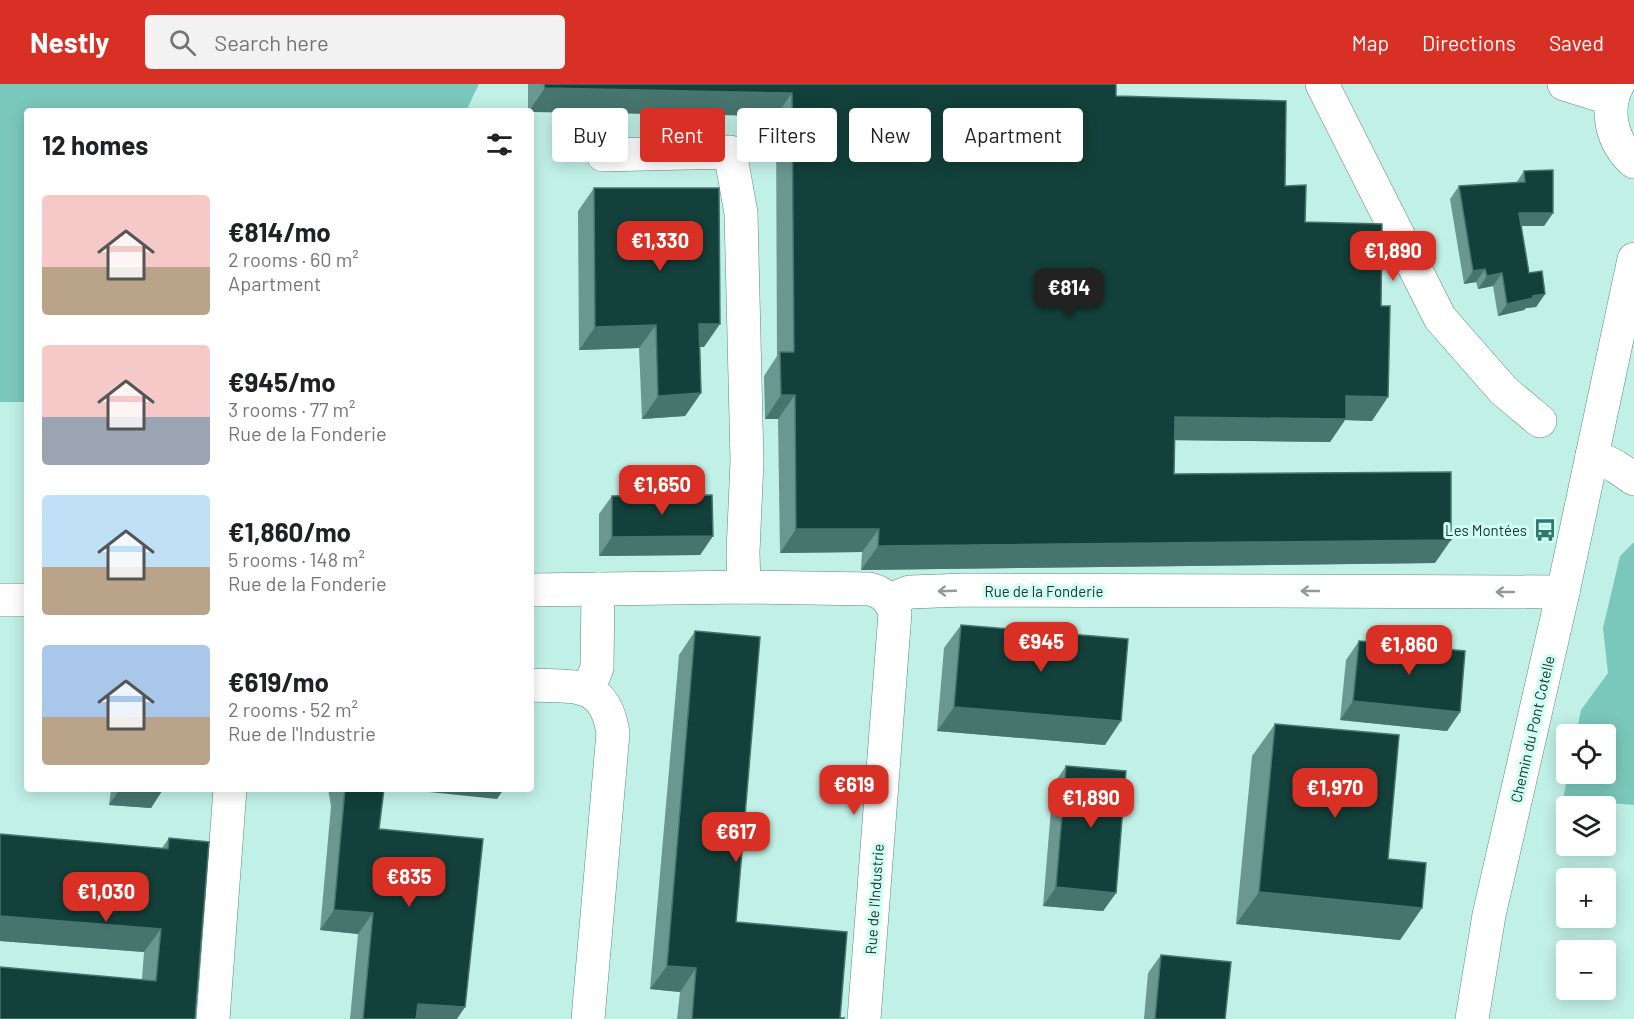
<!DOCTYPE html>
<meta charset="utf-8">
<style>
body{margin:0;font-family:Barlow,sans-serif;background:#f2f2f2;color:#202124;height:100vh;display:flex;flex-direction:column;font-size:22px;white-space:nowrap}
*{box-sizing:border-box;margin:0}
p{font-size:20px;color:#757577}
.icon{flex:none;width:33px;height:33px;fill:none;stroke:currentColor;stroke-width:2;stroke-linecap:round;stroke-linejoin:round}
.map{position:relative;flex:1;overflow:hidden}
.drawer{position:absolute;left:24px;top:24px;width:510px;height:684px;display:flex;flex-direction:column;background:#fff;border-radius:6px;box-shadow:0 3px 15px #0003}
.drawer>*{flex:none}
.guide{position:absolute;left:552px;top:24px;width:570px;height:54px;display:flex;gap:12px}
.fabs{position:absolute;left:1556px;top:640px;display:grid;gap:12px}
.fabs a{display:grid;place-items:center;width:60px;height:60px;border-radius:6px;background:#fff;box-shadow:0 3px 15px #0003;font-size:30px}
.price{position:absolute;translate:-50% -51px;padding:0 14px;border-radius:12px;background:#d93025;color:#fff;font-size:20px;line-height:39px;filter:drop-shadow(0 2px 3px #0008)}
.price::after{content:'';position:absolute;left:50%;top:36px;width:18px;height:14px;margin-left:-9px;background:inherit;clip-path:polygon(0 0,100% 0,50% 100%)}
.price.current{background:#222;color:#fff}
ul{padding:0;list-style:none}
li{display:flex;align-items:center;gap:18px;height:150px;padding:0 18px}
li span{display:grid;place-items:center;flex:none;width:168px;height:120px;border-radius:6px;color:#555}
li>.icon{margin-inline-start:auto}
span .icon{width:72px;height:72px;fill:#fffc;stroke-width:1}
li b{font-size:26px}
h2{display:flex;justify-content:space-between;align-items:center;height:72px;padding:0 18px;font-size:26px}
.chip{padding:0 21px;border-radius:6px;background:#fff;box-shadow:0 3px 15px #0003;font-size:21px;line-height:54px}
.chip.current{background:#d93025;color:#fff}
header{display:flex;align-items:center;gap:36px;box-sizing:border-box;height:84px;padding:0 30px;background:#d93025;color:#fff}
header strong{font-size:28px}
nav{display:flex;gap:33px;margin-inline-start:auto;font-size:21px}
.search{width:420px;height:54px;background:#f2f2f2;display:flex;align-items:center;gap:15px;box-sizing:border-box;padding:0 21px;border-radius:6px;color:#757577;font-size:22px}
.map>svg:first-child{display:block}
.forest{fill:#7ac8bb}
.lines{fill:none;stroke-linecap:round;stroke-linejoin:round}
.minor-casing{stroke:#5c8880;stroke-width:34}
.minor{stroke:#fff;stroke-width:33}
.wall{fill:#6a9890}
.shaded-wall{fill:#47756e}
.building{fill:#13403a;stroke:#47756e;stroke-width:1.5}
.oneway{stroke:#919a98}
.labels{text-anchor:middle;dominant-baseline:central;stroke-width:6;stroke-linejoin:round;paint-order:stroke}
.poi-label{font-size:15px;fill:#233632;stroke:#cefef4;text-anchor:end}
.street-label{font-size:15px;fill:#233632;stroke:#cefef4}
</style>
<header>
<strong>Nestly</strong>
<div class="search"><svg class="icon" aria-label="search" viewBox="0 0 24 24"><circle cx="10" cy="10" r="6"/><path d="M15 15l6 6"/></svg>Search here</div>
<nav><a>Map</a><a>Directions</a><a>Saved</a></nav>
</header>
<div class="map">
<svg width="1634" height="935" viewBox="0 0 1634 935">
<rect width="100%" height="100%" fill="#c1f0e7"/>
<g class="forest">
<polygon points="0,0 479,0 466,27 27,27 27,318 0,318"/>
<polygon points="1634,458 1634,721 1563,715 1568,690 1605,690 1605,651 1576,651 1581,626 1608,589 1603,544 1620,472"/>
</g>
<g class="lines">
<g class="minor-casing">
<g id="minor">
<polyline points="1322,0 1440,234 1504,307 1540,337"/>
<polyline points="1564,0 1612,15"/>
<path d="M 1618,0 C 1604,26 1612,59 1634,78"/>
<polyline points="603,71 730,68 741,129 747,377 743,468 744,503"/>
<polyline points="1592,371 1615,382 1634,395"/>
<path d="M 531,506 L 744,503 L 870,505 C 884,509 890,515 895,529 L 864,935"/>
<polyline points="0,516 27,516"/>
<polyline points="889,516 910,508 965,506 1563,508"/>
<path d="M 531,601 C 575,603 605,596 613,649 L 588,935"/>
<polyline points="588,606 597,584 598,505"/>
<polyline points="213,935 230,705"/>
<polyline points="1472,935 1489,831 1563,508 1634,175"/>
</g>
</g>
<use href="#minor" class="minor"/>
</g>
<g class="wall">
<polygon points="528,0 1116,0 1116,12 1285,102 1305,138 1372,337 1345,336 1330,358 1175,356 1174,390 1435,479 861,486 862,468 780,469 778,335 765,335 764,292 777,272 776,32 528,27"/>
<polygon points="1524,87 1553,129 1544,142 1521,142 1529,189 1545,210 1536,223 1526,224 1524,226 1498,232 1493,202 1478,205 1476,198 1464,200 1450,115 1459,102 1516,99"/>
<polygon points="594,104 704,263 700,263 701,309 685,332 642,335 639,264 579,266 578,127"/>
<polygon points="612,412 713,452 700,471 599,472 599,430"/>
<polygon points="961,541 1105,661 937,647 944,564"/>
<polygon points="695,547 736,838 840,934 843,935 677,935 680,908 650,905 679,571"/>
<polygon points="1359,557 1460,628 1447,647 1340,636 1346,576"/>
<polygon points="1275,640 1388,775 1422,824 1400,856 1236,840 1252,672"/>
<polygon points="1066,682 1116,809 1103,827 1043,822 1053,701"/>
<polygon points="111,705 163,705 151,724 109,721"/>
<polygon points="328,705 384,705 379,745 457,935 350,935 358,850 320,846 331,722"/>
<polygon points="0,750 162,764 169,754 195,935 142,895 144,868 0,857"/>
<polygon points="1161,871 1225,935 1144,935 1148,889"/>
</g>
<g class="shaded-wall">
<polygon points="545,4 792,9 776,32 531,28 531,27 529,27"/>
<polygon points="1519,129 1553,129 1544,142 1510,142"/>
<polygon points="1485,185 1476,198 1464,200 1473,187"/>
<polygon points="1502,189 1493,202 1478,205 1487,192"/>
<polygon points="1545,210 1536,223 1526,224 1524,226 1498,232 1507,220 1533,212"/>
<polygon points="699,240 720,240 704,263 683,263"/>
<polygon points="656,241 639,264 579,266 595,243"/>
<polygon points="701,309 685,332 642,335 658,312"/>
<polygon points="781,311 795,311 778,335 765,335"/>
<polygon points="1346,312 1388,313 1372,337 1345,336 1330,358 1158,356 1175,333"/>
<polygon points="796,445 879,445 862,468 780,469"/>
<polygon points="713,452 700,471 599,472 612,453"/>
<polygon points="1451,456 1435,479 861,486 878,462"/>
<polygon points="1353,617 1460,628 1447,647 1340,636"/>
<polygon points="954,623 1121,637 1105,661 937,647"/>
<polygon points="120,705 134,705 162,707 151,724 109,721"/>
<polygon points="400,705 504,705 497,715"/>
<polygon points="1056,803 1116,809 1103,827 1043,822"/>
<polygon points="1259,808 1422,824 1400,856 1236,840"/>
<polygon points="334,826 373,829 358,850 320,846"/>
<polygon points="0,832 161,845 144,868 0,857"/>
<polygon points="667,882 696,884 680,908 650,905"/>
<polygon points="418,920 465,923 457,935 408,935"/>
</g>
<g class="building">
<polygon points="544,0 1116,0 1116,12 1286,17 1285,102 1306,101 1305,138 1382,140 1381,222 1390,222 1388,313 1346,312 1346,335 1175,333 1174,390 1451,388 1451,456 878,462 879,445 796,445 795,311 781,311 780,268 794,268 792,9 545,4"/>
<polygon points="1553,86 1553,129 1519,129 1529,189 1542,187 1545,210 1533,212 1533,214 1507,220 1502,189 1487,192 1485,185 1473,187 1459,102 1525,98 1524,87"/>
<polygon points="594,104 719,104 720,240 699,240 701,309 658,312 656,241 595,243"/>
<polygon points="712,411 713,452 612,453 612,412"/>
<polygon points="961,541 1128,555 1121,637 954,623"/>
<polygon points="695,547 760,553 736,838 847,848 840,934 844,934 843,935 692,935 696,884 667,882"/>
<polygon points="1359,557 1465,567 1460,628 1353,617"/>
<polygon points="1275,640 1399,651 1388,775 1426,779 1422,824 1259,808"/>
<polygon points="1066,682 1126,687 1116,809 1056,803"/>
<polygon points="134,705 163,705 162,707"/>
<polygon points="345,705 384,705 379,745 483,755 465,923 418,920 416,935 363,935 373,829 334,826"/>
<polygon points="0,750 168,765 169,754 209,758 195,935 0,935 0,883 156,897 161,845 0,832"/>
<polygon points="1161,871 1231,878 1225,935 1155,935"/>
</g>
<defs><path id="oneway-shaft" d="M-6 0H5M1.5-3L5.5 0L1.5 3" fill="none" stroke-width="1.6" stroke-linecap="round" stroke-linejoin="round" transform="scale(1.5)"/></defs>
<g class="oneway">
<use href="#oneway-shaft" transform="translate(947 507) rotate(178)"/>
<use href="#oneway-shaft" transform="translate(1310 507) rotate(-180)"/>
<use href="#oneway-shaft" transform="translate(1505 508) rotate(-180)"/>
</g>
<defs>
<g id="bus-bare" transform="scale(1.8)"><path d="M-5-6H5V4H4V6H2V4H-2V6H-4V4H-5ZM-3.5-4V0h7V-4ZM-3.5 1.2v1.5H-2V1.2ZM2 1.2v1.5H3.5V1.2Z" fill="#31776d" stroke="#cefef4" stroke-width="2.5" paint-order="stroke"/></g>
</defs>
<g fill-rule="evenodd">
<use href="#bus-bare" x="1545" y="446"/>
</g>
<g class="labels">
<g class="poi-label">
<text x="1527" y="446">Les Montées</text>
</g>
<g class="street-label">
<text x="1044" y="507">Rue de la Fonderie</text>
<text transform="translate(1532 645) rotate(-77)">Chemin du Pont Cotelle</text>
<text transform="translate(874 815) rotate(-86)">Rue de l'Industrie</text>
</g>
</g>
</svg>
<div class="fabs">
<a><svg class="icon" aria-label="locate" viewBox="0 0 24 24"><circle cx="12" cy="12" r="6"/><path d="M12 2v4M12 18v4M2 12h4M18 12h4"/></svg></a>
<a><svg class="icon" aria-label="layers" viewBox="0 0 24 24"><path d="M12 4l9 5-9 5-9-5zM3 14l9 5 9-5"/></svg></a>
<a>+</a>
<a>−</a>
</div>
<b class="price" style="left:660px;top:188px">€1,330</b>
<b class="price" style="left:1393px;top:198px">€1,890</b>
<b class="price current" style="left:1069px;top:235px">€814</b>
<b class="price" style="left:662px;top:432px">€1,650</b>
<b class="price" style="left:1041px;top:589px">€945</b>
<b class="price" style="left:1409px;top:592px">€1,860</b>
<b class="price" style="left:854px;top:732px">€619</b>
<b class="price" style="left:1335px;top:735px">€1,970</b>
<b class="price" style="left:1091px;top:745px">€1,890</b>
<b class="price" style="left:736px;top:779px">€617</b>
<b class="price" style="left:409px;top:824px">€835</b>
<b class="price" style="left:106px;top:839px">€1,030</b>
<div class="guide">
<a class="chip">Buy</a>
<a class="chip current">Rent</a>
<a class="chip">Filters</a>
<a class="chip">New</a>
<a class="chip">Apartment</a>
</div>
<section class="drawer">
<h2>12 homes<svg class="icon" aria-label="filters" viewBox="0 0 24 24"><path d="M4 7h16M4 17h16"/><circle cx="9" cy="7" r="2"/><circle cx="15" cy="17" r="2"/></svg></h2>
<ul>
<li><span style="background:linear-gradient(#f6c9c9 60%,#b9a48a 0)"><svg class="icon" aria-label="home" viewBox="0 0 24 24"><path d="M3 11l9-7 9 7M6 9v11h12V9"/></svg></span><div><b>€814/mo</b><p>2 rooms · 60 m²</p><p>Apartment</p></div></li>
<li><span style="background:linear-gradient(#f6c9c9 60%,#9aa5b1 0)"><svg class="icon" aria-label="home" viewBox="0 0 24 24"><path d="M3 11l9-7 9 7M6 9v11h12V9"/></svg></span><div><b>€945/mo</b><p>3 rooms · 77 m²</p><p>Rue de la Fonderie</p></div></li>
<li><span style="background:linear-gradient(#bfe0f5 60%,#b9a48a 0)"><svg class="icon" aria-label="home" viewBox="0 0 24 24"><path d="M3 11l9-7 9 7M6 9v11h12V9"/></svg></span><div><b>€1,860/mo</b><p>5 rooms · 148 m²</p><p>Rue de la Fonderie</p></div></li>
<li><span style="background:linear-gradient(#a9c7e8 60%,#b9a48a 0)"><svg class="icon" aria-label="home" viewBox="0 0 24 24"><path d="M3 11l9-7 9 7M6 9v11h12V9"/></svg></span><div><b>€619/mo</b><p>2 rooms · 52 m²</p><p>Rue de l'Industrie</p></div></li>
</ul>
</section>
</div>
